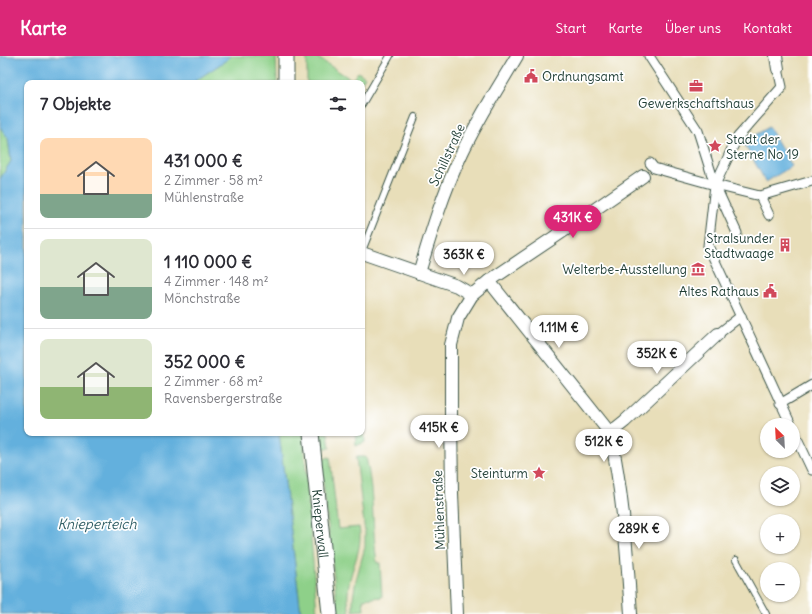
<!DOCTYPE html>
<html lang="de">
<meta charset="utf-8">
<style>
body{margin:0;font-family:Delius,sans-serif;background:#f2f2f3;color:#2b2b33;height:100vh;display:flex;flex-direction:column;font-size:15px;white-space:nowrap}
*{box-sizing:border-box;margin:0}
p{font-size:13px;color:#7c7c81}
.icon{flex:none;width:22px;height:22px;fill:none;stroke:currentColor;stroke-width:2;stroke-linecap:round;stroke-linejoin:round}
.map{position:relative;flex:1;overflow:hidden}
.sheet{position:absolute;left:24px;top:24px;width:341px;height:356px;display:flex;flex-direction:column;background:#fff;border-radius:8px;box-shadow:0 1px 3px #0004}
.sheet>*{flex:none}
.needle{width:26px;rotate:336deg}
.controls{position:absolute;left:760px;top:362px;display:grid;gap:8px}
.controls a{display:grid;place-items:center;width:40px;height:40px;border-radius:50%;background:#fff;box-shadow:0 1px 3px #0004;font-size:20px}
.price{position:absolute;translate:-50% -34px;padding:0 9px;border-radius:14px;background:#fff;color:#222;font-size:13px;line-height:26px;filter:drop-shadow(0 1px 2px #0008)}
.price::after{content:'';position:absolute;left:50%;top:24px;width:12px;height:9px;margin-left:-6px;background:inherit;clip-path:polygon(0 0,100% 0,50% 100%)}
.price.active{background:#db2777;color:#fff}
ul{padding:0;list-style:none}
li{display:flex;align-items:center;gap:12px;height:100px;padding:0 16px}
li+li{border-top:1px solid #e1e1e2}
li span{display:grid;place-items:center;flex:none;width:112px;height:80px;border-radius:8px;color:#555}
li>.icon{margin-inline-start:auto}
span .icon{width:48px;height:48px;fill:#fffc;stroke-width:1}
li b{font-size:17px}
h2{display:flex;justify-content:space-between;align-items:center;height:48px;padding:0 16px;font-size:17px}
header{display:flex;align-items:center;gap:24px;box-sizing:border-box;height:56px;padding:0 20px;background:#db2777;color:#fff}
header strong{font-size:19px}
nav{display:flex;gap:22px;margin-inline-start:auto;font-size:14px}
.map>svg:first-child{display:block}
.green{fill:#8ed089;stroke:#56865e}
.water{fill:#63b0dd;stroke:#417688}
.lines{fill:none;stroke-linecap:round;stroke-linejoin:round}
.service-casing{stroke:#3d5548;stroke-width:8}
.pedestrian-casing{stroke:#3d5548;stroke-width:11}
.minor-casing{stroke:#3d5548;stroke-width:14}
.tertiary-casing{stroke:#3d5548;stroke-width:17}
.service{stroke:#fff;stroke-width:6}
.pedestrian{stroke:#fff;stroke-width:9}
.minor{stroke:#fff;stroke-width:12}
.tertiary{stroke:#fff;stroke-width:15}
.labels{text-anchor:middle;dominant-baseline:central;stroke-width:3.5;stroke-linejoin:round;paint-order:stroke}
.poi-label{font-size:13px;fill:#1f3d34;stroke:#fff;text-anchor:end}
.street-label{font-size:13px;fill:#1f3d34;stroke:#fff}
.water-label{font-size:14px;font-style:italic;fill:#336067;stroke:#fff}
</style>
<header>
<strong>Karte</strong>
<nav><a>Start</a><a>Karte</a><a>Über uns</a><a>Kontakt</a></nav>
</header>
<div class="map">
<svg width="812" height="558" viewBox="0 0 812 558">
<rect width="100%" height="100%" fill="#fff"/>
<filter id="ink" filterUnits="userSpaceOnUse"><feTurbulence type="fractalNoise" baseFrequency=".025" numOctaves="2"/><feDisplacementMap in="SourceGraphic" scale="8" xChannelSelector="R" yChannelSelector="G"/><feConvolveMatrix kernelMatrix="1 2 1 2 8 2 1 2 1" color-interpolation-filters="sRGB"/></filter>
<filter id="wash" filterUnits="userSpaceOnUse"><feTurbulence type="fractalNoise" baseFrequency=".012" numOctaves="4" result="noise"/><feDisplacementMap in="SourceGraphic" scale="16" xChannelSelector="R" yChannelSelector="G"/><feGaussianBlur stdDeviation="0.9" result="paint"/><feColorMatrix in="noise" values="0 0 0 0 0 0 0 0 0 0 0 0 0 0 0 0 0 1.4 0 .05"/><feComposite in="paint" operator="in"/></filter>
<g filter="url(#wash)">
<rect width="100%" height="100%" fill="#e8deb9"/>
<g class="green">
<polygon points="230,0 276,0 277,27 192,27 228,3"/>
<polygon points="307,0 319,0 318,2 352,24 358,16 365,21 361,27 307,27"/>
<polygon points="0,71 8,82 11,105 0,123"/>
<polygon points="362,352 365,386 356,390 355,377 362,377"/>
<polygon points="279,377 303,377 317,558 301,558"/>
<polygon points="318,377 328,377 330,392 324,392 319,387"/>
<path d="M 330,401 L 338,473 L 359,471 C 364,494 349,514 348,536 C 347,543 349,551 350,558 L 338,558 L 321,407 L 326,402 Z"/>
<path d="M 356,401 L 366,401 C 374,436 372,472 377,507 L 380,507 L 382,541 L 363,543 L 364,554 L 353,555 L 353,542 L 356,524 L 365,491 L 365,477 Z"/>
</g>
<g class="water">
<polygon points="0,0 230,0 228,3 192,27 27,27 27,377 279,377 301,558 0,558 0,123 11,105 8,82 0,71"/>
<polygon points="769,71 792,110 766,126 743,86"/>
</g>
</g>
<g filter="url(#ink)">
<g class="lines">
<g class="service-casing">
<g id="service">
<polyline points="362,48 390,0"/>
<polyline points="362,195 415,61"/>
<polyline points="736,504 766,558"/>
</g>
</g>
<g class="pedestrian-casing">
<g id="pedestrian">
<polyline points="649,0 698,75 715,129 708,190 791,369"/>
<polyline points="650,107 654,112 715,129 760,140 812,125"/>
<polyline points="760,140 769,159"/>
<polyline points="737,177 715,129 737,82 782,31 778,13"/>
<polyline points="718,278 741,260"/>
<polyline points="780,348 812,329"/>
<polyline points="793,374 812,414"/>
</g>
</g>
<g class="minor-casing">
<g id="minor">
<polyline points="776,0 778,13"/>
<polyline points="362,197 457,230 472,239"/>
<path d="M 419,217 C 431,177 443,137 461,99 C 477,64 498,32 517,0"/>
<path d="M 489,225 L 610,377 C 623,437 627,497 631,558"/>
<polyline points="610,377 625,365 718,278"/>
<polyline points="457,558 452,437 451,362 451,289 458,262 472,239 489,225 565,174 643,120"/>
</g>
</g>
<g class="tertiary-casing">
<g id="tertiary">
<polyline points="286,0 286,27"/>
<path id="s1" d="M 311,377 L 330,558"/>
</g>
</g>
<use href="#service" class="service"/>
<use href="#pedestrian" class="pedestrian"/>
<use href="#minor" class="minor"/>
<use href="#tertiary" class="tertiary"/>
</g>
</g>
<defs>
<g id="civic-bare" transform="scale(1.08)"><path d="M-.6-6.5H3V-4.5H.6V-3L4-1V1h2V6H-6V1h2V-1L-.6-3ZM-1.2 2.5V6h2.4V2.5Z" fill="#d1495b" stroke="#fff" stroke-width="2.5" paint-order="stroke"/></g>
<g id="office-bare" transform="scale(1.08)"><path d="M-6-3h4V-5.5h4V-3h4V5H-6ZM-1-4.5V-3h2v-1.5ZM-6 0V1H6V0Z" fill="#d1495b" stroke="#fff" stroke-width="2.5" paint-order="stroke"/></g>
<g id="sight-bare" transform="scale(1.08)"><path d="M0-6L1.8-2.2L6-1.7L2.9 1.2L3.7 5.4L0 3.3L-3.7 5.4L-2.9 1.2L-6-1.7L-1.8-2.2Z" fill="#d1495b" stroke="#fff" stroke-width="2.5" paint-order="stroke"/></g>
<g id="building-bare" transform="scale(1.08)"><path d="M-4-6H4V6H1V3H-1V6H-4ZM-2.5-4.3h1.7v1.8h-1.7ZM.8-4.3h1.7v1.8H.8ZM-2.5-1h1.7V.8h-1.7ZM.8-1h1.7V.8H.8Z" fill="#d1495b" stroke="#fff" stroke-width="2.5" paint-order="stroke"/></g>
<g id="museum-bare" transform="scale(1.08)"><path d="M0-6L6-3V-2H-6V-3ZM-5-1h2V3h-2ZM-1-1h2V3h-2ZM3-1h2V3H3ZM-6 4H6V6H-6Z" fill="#d1495b" stroke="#fff" stroke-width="2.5" paint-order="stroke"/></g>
</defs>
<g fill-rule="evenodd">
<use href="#civic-bare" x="531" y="20"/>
<use href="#office-bare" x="696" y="30"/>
<use href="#sight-bare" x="715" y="90"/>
<use href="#building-bare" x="785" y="189"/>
<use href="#museum-bare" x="698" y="213"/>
<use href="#civic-bare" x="770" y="235"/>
<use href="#sight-bare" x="539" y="417"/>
</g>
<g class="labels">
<g class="poi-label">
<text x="542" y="20" text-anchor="start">Ordnungsamt</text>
<text x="696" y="47" text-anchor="middle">Gewerkschaftshaus</text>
<text x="726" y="83" text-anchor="start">Stadt der<tspan x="726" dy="15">Sterne No 19</tspan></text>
<text x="774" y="182">Stralsunder<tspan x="774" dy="15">Stadtwaage</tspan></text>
<text x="687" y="213">Welterbe-Ausstellung</text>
<text x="759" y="235">Altes Rathaus</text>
<text x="528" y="417">Steinturm</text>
</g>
<g class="street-label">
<text transform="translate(447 99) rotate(-65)">Schillstraße</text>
<text transform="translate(439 454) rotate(-92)">Mühlenstraße</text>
<text stroke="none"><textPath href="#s1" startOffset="91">Knieperwall</textPath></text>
</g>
<g class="water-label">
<text x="97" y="468">Knieperteich</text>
</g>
</g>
</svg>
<div class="controls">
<a><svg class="needle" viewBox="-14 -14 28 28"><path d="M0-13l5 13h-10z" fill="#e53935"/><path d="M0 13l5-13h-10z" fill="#7c7c81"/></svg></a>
<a><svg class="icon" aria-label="layers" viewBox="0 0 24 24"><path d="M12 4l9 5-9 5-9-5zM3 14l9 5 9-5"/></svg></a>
<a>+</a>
<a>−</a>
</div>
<b class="price active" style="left:573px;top:183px">431K €</b>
<b class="price" style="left:464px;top:220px">363K €</b>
<b class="price" style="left:559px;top:293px">1.11M €</b>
<b class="price" style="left:657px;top:319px">352K €</b>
<b class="price" style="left:439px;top:393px">415K €</b>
<b class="price" style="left:604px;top:407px">512K €</b>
<b class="price" style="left:639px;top:494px">289K €</b>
<section class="sheet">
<h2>7 Objekte<svg class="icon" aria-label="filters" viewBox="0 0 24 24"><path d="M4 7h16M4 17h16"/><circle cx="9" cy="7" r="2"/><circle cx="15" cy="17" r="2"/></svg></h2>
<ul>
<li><span style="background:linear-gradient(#ffd9b3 70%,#7fa58c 0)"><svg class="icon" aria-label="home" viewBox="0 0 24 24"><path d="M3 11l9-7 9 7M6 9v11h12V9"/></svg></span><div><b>431 000 €</b><p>2 Zimmer · 58 m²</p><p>Mühlenstraße</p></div></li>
<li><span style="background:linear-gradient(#dfe7d0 60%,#7fa58c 0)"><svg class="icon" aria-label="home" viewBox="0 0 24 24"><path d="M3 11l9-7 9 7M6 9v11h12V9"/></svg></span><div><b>1 110 000 €</b><p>4 Zimmer · 148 m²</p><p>Mönchstraße</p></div></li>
<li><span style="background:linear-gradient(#dfe7d0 60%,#8fb573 0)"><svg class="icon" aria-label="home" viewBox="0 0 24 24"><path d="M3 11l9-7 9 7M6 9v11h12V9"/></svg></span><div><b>352 000 €</b><p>2 Zimmer · 68 m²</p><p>Ravensbergerstraße</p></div></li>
</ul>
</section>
</div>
